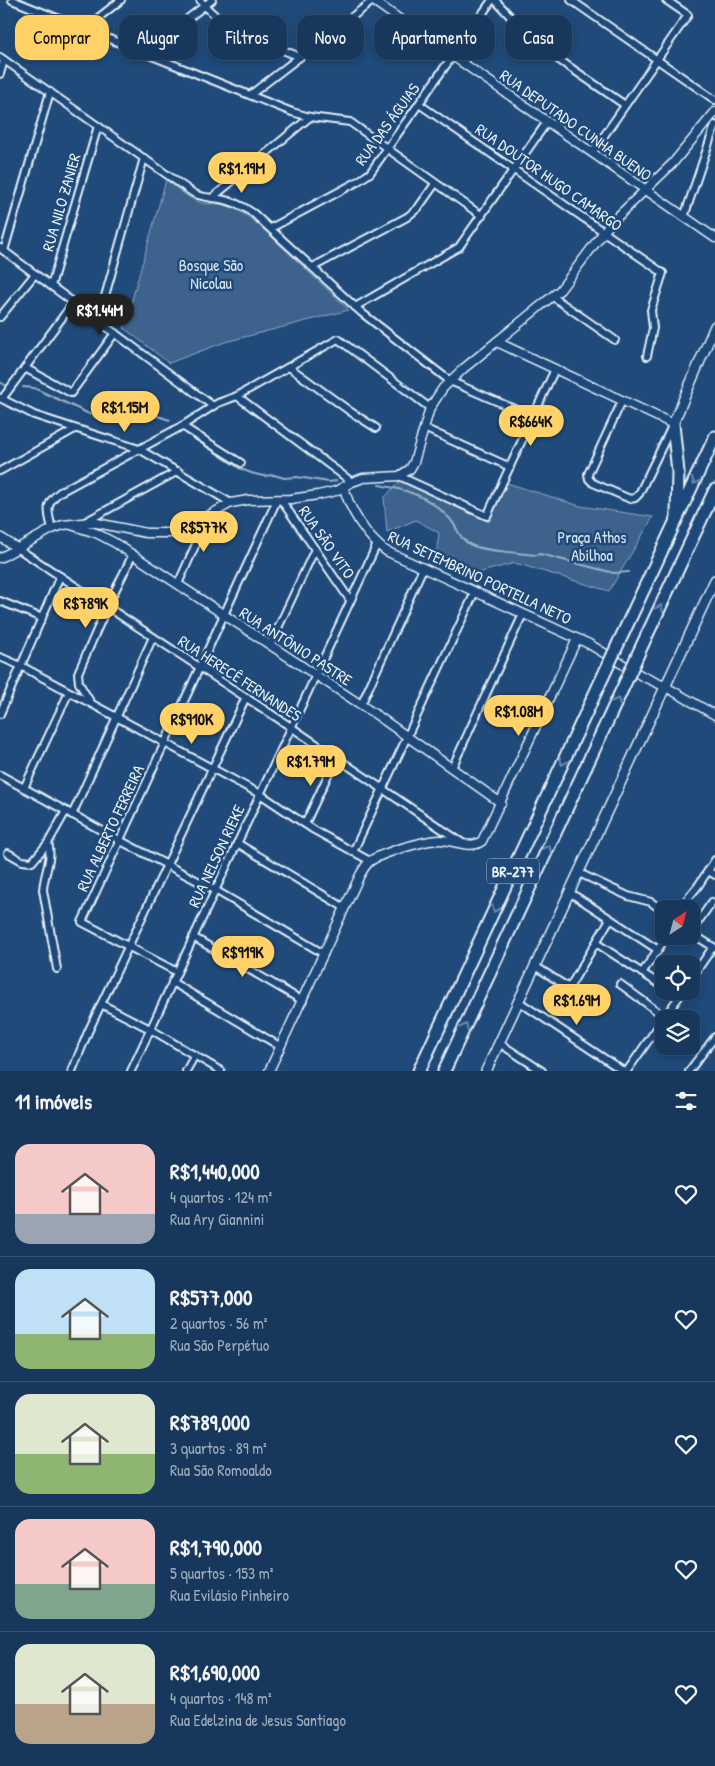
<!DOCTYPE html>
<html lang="pt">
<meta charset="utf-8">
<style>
body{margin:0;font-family:"Patrick Hand",sans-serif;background:#203f62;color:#f1f3f6;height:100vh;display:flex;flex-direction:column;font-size:19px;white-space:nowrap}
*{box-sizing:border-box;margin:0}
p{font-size:16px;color:#9eacbb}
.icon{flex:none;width:28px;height:28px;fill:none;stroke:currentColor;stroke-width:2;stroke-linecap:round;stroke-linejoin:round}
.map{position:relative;height:1071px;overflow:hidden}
.drawer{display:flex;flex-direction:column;background:#17385c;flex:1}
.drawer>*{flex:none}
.hud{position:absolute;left:15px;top:15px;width:685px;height:45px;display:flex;gap:10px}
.needle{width:32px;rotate:36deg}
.fabs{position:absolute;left:655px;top:900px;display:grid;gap:10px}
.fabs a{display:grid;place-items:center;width:45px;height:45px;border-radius:10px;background:#17385c;box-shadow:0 2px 8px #0003,0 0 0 1px #365272;font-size:25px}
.price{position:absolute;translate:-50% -42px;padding:0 11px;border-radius:18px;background:#ffd166;color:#111;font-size:16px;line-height:32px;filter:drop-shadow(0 1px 2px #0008)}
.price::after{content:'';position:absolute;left:50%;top:30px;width:15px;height:11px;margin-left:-8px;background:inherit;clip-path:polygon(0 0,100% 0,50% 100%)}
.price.on{background:#222;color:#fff}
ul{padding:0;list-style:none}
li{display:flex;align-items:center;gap:15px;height:125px;padding:0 15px}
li+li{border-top:1px solid #365272}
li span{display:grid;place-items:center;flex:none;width:140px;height:100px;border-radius:15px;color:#555}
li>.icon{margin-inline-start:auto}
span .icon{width:60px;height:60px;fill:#fffc;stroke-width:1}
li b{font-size:21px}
h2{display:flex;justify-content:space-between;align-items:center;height:60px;padding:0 15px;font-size:21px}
.chip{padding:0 18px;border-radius:15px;background:#17385c;box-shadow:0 2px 8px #0003,0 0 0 1px #365272;font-size:18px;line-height:45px}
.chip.on{background:#ffd166;color:#111}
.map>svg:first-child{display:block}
.green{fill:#3c628c;stroke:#92aac2}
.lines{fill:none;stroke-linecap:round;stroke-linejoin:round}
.stream{stroke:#9ab0c7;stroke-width:2}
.minor-casing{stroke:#e8f1f8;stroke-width:10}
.tertiary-casing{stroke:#e8f1f8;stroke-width:11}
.secondary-casing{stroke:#e8f1f8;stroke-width:12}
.motorway-casing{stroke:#e8f1f8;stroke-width:15}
.minor{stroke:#1f4a7a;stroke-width:6}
.tertiary{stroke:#1f4a7a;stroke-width:8}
.secondary{stroke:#1f4a7a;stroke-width:9}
.motorway{stroke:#1f4a7a;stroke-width:11}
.motorway-bridge-casing{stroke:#e8f1f8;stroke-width:15;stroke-linecap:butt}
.motorway-bridge{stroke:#1f4a7a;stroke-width:11}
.oneway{stroke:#6f8dac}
.labels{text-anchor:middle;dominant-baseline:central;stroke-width:5;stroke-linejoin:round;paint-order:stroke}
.shield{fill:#1f4a7a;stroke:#acbfd2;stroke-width:1}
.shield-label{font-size:15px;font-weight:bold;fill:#e8f1f8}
.street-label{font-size:16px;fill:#e8f1f8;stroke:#1f4a7a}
.park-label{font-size:16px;fill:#d7e3ed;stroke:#1f4a7a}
</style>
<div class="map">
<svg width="715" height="1071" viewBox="0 0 715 1071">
<rect width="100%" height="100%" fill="#1f4a7a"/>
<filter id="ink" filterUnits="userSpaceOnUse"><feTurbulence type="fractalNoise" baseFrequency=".02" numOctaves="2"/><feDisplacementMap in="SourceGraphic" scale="10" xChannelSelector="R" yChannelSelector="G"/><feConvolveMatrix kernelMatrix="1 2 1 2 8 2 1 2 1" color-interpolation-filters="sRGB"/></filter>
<g filter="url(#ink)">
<g class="green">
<path d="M 166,180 C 176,187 187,198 199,202 C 205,205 212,203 219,204 C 234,206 246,215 258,224 L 349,310 L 225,342 L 169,363 L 124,328 Z"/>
<polygon points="400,481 489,522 507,483 580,506 653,517 609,591 515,563 470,575 436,556 439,533 416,520 387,532 384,498"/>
</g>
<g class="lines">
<g class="stream">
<polyline points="0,382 5,385"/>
<path d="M 23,387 L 34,388 L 102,420 C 110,417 115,411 123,410 C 138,408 156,416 170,420"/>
<polyline points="187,434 239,468 251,473 263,476 274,475 284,478 297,477 329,482 336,481"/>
<path d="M 379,485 C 408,490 429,496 450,519 C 458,528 459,539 471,545 C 483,551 521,553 536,555 L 540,554 L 614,573 L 629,572"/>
</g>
<g class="minor-casing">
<g id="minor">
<polyline points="12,0 292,112 310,117 350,122 482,216"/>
<path d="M 200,0 C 224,31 265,42 300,57"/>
<polyline points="495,0 520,27 549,53 625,105"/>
<polyline points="571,0 715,100"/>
<polyline points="84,29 121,0"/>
<polyline points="143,53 212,0"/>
<path d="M 0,57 L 193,193 C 202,198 210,197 220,199 C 233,201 243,206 253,213 L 362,313 L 450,381 L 533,417"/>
<polyline points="0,74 4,60"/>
<polyline points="250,95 374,0"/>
<polyline points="419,104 663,273 651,310 653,328 647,356"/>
<polyline points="592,153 688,15 666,0"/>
<polyline points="212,198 310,117"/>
<polyline points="684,217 715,125"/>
<polyline points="271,228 357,182 370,173 492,0"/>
<polyline points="0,248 213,406"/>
<polyline points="4,251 50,92"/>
<polyline points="313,267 407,217 418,208 435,184"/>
<polyline points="51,286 98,126"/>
<polyline points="553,297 615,340"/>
<polyline points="355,307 459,247 547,122"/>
<polyline points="0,317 35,274"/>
<polyline points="98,321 144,158"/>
<polyline points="289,367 351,412 376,428"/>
<polyline points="25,368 71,393 115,333"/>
<polyline points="237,396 352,482"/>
<polyline points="0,398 34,415 139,449 231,503"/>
<polyline points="2,399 73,303"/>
<polyline points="622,401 588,474 589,479 593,483 630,499 635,498 639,494 672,426"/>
<polyline points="182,426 241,463"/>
<polyline points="424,428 510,467"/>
<polyline points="0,471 75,429"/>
<polyline points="399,476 487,516 555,369"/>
<polyline points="281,500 350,600"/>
<polyline points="85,522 178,471"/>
<path d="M 52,529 C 48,511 44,504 60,492 L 182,426 L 218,403 L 237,396 L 338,339 L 430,408"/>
<polyline points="17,548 291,727 461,842"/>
<polyline points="178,584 209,515"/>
<polyline points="0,601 42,618"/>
<polyline points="270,645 315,549"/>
<polyline points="0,657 21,666 260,794 314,830 370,861"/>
<polyline points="91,703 79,683 78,673 107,607 133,554"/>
<polyline points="361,705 423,568"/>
<polyline points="0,714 60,576"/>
<polyline points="452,768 523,614"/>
<polyline points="0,775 119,840 215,890 324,954"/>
<polyline points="24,788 69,692"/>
<polyline points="72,815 153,637"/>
<polyline points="305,824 336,758"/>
<path d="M 48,843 C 53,859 44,873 43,890 L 57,969"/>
<polyline points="237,843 345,908"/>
<polyline points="353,852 475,592"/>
<polyline points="8,853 22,861 32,862 48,843 66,811"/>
<polyline points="708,871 715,875"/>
<polyline points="579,873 628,896 651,902 664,912"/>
<polyline points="569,892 658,950"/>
<polyline points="679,909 698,886 715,860"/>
<polyline points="691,932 712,902"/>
<polyline points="691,933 715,948"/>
<polyline points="193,937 303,1001"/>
<polyline points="596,943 664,987"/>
<polyline points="535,966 600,1008"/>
<polyline points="177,972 82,922 277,500"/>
<polyline points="642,973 667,936"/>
<polyline points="691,979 713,947"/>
<polyline points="172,982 281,1047"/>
<polyline points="620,984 665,1017"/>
<polyline points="569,988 610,919"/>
<polyline points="670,991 679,997"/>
<polyline points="518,1001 623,1071"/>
<polyline points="101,1004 150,1029 221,1071"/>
<polyline points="499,1043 542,1071"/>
<polyline points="72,1071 88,1032 246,697"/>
<polyline points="131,1071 377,544"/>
<polyline points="186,1071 195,1055"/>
<polyline points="627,1071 683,991"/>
<polyline points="689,1071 715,1037"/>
</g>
</g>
<g class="tertiary-casing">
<g id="tertiary">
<polyline points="372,0 715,238"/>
<polyline points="497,342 673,424"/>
<path d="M 344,487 C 349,509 367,538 386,551 L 589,644 L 642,676 L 666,687 L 715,715"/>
<polyline points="71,525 96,533 115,543 378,716 501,803"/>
<polyline points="0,537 17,548"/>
<polyline points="0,558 52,529 63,525 92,522 146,533 172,533 186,528 231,503 248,500 291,499 318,495 336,491 352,482 363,478 399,476 410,469 414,462 430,408 443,388 463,369 560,290 609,225 673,163 715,112"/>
<path d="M 269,1071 L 360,875 C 363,870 365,866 369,862 C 380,853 426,840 440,840 C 454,840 470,850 482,841 L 577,639"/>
</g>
</g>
<g class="secondary-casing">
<g id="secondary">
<polyline points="673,424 715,326"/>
<polyline points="486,1071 715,580"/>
</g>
</g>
<g class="motorway-casing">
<g id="motorway">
<polyline points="673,424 678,472 677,515"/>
<polyline points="619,642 715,437"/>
<polyline points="639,652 715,490"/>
<polyline points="419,1071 606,670"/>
<polyline points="444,1071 626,681"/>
</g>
</g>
<use href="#minor" class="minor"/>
<use href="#tertiary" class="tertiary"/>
<use href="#secondary" class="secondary"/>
<use href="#motorway" class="motorway"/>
<g class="motorway-bridge-casing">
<g id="motorway-bridge">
<polyline points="606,670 619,642"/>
<polyline points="626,681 639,652"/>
</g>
</g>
<use href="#motorway-bridge" class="motorway-bridge"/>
</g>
<defs><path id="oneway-chevron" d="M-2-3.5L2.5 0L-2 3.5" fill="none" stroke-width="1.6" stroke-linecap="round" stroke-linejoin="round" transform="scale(1.25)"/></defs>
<g class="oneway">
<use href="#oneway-chevron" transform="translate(695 481) rotate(115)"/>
<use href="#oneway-chevron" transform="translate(660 608) rotate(-65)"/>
<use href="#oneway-chevron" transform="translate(617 701) rotate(-65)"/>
<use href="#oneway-chevron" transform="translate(563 762) rotate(115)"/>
<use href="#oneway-chevron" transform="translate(548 848) rotate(-65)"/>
<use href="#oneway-chevron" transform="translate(495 909) rotate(115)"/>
<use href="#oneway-chevron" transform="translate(465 1027) rotate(-65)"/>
</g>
</g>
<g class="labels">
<rect class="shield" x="487" y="858.5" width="52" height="25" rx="4"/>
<g class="shield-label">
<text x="513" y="871">BR-277</text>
</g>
<g class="street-label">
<text transform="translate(387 124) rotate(-54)">RUA DAS ÁGUIAS</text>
<text transform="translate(576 125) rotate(35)">RUA DEPUTADO CUNHA BUENO</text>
<text transform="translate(549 177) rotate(35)">RUA DOUTOR HUGO CAMARGO</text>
<text transform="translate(61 202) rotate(-74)">RUA NILO ZANIER</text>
<text transform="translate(327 542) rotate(55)">RUA SÃO VITO</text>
<text transform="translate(480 577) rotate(25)">RUA SETEMBRINO PORTELLA NETO</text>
<text transform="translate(296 646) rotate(33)">RUA ANTÔNIO PASTRE</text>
<text transform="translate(240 678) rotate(33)">RUA HERECÊ FERNANDES</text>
<text transform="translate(110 828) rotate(-65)">RUA ALBERTO FERREIRA</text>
<text transform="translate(216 856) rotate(-65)">RUA NELSON RIEKE</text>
</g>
<g class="park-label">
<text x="211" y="265">Bosque São<tspan x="211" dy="18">Nicolau</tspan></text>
<text x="592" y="537">Praça Athos<tspan x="592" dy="18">Abilhoa</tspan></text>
</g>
</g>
</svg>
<div class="fabs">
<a><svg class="needle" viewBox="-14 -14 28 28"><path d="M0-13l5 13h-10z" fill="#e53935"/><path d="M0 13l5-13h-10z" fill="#9eacbb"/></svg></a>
<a><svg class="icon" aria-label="locate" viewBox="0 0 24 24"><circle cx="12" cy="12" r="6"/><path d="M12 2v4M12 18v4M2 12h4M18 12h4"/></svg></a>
<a><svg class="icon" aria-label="layers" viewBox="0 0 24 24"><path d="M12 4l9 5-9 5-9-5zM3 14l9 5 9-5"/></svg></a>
</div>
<b class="price" style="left:242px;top:194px">R$1.19M</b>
<b class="price on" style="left:100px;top:336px">R$1.44M</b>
<b class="price" style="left:125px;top:433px">R$1.15M</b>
<b class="price" style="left:531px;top:447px">R$664K</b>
<b class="price" style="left:204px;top:553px">R$577K</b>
<b class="price" style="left:86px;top:629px">R$789K</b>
<b class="price" style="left:519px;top:737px">R$1.08M</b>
<b class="price" style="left:192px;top:745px">R$910K</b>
<b class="price" style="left:311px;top:787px">R$1.79M</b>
<b class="price" style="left:243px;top:978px">R$919K</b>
<b class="price" style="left:577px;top:1026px">R$1.69M</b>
<div class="hud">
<a class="chip on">Comprar</a>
<a class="chip">Alugar</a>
<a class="chip">Filtros</a>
<a class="chip">Novo</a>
<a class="chip">Apartamento</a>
<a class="chip">Casa</a>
</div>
</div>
<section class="drawer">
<h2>11 imóveis<svg class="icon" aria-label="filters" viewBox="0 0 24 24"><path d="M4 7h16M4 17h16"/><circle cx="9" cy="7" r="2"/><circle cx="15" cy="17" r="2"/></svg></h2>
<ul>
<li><span style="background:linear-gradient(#f6c9c9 70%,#9aa5b1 0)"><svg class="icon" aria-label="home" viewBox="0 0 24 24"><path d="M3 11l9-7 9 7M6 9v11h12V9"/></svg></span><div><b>R$1,440,000</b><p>4 quartos · 124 m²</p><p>Rua Ary Giannini</p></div><svg class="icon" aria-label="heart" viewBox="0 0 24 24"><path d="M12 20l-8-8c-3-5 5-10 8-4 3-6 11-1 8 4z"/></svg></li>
<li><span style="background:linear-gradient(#bfe0f5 65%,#8fb573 0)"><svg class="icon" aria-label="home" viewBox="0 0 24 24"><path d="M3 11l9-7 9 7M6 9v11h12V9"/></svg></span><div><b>R$577,000</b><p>2 quartos · 56 m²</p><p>Rua São Perpétuo</p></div><svg class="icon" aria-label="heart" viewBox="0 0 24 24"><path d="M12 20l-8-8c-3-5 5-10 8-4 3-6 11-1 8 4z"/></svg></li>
<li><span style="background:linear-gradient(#dfe7d0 60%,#8fb573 0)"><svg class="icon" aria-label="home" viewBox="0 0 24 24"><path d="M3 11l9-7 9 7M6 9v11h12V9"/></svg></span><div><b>R$789,000</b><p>3 quartos · 89 m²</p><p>Rua São Romoaldo</p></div><svg class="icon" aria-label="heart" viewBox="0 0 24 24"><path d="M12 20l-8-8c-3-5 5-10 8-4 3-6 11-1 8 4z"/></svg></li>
<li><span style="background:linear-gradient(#f6c9c9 65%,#7fa58c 0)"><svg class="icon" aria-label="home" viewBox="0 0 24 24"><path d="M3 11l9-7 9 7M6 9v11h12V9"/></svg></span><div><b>R$1,790,000</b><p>5 quartos · 153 m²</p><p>Rua Evilásio Pinheiro</p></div><svg class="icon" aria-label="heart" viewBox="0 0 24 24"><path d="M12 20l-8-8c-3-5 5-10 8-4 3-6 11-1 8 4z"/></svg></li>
<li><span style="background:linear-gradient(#dfe7d0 60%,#b9a48a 0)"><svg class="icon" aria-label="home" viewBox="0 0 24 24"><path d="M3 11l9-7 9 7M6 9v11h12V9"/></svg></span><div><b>R$1,690,000</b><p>4 quartos · 148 m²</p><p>Rua Edelzina de Jesus Santiago</p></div><svg class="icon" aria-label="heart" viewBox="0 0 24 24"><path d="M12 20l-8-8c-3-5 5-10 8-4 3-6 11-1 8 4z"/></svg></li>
</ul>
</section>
